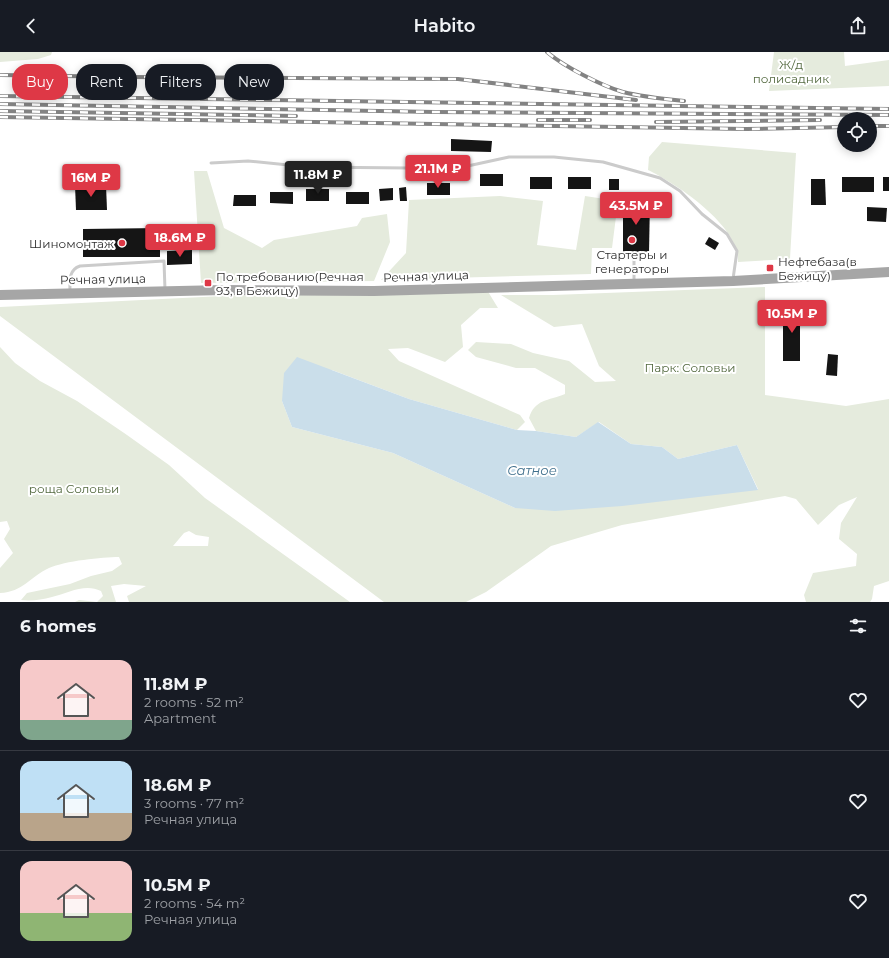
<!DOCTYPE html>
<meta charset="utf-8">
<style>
body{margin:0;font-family:Montserrat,sans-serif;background:#20242c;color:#f1f3f6;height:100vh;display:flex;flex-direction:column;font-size:15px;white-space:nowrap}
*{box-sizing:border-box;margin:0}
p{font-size:13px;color:#9ea1a6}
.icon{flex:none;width:22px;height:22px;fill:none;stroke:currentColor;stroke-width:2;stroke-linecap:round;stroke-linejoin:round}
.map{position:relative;height:550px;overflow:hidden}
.panel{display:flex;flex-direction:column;background:#171b24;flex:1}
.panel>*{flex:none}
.top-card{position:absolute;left:12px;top:12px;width:400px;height:36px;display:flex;gap:8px}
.fabs{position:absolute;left:837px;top:60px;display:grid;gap:8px}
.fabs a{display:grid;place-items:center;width:40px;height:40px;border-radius:50%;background:#171b24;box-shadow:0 2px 10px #0003;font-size:20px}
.price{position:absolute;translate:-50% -34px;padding:0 9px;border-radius:4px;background:#de3846;color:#fff;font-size:13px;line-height:26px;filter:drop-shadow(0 1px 2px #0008)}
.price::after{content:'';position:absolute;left:50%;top:24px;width:12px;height:9px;margin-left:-6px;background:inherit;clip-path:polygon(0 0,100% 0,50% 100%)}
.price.current{background:#222;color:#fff}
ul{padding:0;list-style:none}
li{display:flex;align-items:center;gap:12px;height:100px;padding:0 20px}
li+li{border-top:1px solid #363941}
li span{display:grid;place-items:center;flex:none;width:112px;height:80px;border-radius:12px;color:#555}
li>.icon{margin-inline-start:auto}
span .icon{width:48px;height:48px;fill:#fffc;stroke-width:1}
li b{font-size:17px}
h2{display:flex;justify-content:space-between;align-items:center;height:48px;padding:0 20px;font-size:17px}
.tag{padding:0 14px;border-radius:16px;background:#171b24;box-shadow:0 2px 10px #0003;font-size:14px;line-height:36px}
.tag.current{background:#de3846;color:#fff}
header{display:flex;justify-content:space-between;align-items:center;height:52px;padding:0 20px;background:#171b24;font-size:18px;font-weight:600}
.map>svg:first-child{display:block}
.green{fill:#e5ebdd;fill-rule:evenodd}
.water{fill:#cadeea}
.building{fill:#151515}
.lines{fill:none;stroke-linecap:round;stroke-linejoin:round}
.lane{stroke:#cbcbcb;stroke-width:3}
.primary{stroke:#a6a6a6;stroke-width:10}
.rail-casing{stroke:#838383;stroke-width:4}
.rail{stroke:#fff;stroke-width:2.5;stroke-dasharray:8;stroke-linecap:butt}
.poi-dot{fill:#de3846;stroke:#fff;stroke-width:1.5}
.labels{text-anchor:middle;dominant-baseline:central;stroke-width:4;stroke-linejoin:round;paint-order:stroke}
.park-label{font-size:12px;fill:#52683e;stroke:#fff}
.poi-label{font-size:12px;fill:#2e2e2e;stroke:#fff;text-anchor:start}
.street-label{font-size:12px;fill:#2e2e2e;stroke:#fff}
.water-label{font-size:13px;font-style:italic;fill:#40708d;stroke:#fff}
</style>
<header><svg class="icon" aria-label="back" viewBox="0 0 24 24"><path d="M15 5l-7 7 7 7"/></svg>Habito<svg class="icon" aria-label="share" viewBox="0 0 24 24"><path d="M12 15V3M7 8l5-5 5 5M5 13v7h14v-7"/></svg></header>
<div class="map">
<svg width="889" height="550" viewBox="0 0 889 550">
<rect width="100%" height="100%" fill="#fff"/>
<g class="green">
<polygon points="0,0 52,0 51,3 38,7 0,10"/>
<polygon points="774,0 844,0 845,14 889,8 889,34 769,39"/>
<path d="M 662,90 L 796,101 L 790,207 L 738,210 C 740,174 677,132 648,118 L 649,105 Z"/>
<polygon points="194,119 207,119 224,176 262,196 274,188 357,174 362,166 387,162 390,190 374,229 201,231"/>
<polygon points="500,144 543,149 537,193 576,198 585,144 618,149 612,196 592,196 591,222 381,228 406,201 409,148"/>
<path d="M 765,235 L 765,343 L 846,354 L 889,347 L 889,529 L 874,534 L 872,547 L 870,550 L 806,550 L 804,543 L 813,521 L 856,514 L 857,502 L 839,487 L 841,471 L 857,445 L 839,453 L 818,473 L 796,447 L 785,444 L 622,473 L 551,494 L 486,540 L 466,550 L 384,550 L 0,264 L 0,255 L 223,244 L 487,238 L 498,256 L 480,256 L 461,273 L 463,295 L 445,310 L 408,296 L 388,297 L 399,309 L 520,363 L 525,370 L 517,378 L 409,347 L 332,318 L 282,349 L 292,375 L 393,401 L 515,456 L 659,449 L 758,437 L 737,393 L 678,407 L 662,395 L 631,392 L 599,370 L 576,385 L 536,379 L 529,366 C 535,347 548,349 565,342 L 565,333 L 535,316 L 516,316 L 476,305 L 468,298 L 476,290 L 511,292 L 533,301 L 569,309 L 595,330 L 616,329 L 599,314 L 582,272 L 554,275 L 501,243 L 553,243 Z"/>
<path d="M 0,295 L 15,311 L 40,329 L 77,349 L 127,383 L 169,413 L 205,446 L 350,550 L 129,550 L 127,544 L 146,534 L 124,532 L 111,534 L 116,550 L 75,550 L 79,548 L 97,550 L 103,544 L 101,539 C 85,531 68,541 52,545 C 41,548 32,549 21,548 L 27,541 L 70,532 L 91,524 L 112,519 L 122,512 L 119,505 C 102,505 65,509 49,516 C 30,525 23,540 0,541 L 0,516 L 13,501 L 4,487 L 10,477 L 7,469 L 0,470 ZM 189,479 L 196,483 L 209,485 L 208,494 L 173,494 L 184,481 Z"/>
</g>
<polygon class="water" points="297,305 409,347 517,378 536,379 576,385 598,370 631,392 662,395 678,407 737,393 758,438 622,454 555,459 515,456 393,401 292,375 282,349 284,321"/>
<g class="building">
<polygon points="451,87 492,89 491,100 451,99"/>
<rect x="480" y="122" width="23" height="12"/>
<rect x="530" y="125" width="22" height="12"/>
<rect x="568" y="125" width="23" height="12"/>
<rect x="842" y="125" width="32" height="15"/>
<rect x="883" y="125" width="6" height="14"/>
<rect x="609" y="127" width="10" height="11"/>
<polygon points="811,127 825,127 826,153 811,153"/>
<rect x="427" y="131" width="23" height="12"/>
<polygon points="75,133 106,133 107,158 76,158"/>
<polygon points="406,135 407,149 400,149 399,136"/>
<polygon points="393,136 393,148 380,149 379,137"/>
<rect x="306" y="137" width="23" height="12"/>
<polygon points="270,140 293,140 293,152 270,151"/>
<rect x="346" y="140" width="23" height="12"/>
<polygon points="234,143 256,143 256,154 233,154"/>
<polygon points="623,147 650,147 649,201 623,200"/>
<polygon points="867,155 887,156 886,170 867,169"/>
<polygon points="160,176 160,205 83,205 83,177"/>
<polygon points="709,185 719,191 715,198 705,192"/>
<polygon points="192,198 192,212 167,213 167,199"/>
<rect x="783" y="255" width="17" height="54"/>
<polygon points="828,302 838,303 837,324 826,323"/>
</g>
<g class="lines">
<g class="lane">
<polyline points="211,111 248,109 308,115 408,116 463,115 509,105 554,105 603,110 660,126 680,139 702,162 727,182 737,199 733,227"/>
<polyline points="634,208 634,229"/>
<path d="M 70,240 C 70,230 68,218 80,214 L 164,209 L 165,238"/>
</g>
<polyline class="primary" points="0,243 224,238 374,239 733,229 889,220"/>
<g class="rail-casing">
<g id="rail">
<path d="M 547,0 C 563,14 602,34 623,40 C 643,45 664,47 684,49"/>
<polyline points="0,23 128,25 458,27 636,48"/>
<polyline points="0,44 889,57"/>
<polyline points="0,52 435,60 889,63"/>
<polyline points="0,59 296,64"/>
<polyline points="0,65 746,77 844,75"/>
<polyline points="538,68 590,68"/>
<polyline points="656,70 820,68"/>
<polyline points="870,74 889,74"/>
</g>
</g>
<use href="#rail" class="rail"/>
</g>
<g class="poi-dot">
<circle cx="632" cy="188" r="4"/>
<circle cx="122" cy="191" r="4"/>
<rect x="766" y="212" width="8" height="8" rx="2"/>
<rect x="204" y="227" width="8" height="8" rx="2"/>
</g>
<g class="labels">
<g class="park-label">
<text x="791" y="12">Ж/д<tspan x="791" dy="14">полисадник</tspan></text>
<text x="690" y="315">Парк: Соловьи</text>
<text x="74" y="436">роща Соловьи</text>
</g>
<g class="poi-label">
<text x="114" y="191" text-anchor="end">Шиномонтаж</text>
<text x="632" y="202" text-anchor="middle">Стартеры и<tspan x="632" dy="14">генераторы</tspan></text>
<text x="778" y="209">Нефтебаза(в<tspan x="778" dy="14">Бежицу)</tspan></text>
<text x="216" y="224">По требованию(Речная<tspan x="216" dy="14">93, в Бежицу)</tspan></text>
</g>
<g class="street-label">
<text transform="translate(426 224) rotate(-2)">Речная улица</text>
<text transform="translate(103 227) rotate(-1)">Речная улица</text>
</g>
<g class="water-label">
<text x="532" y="418">Сатное</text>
</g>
</g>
</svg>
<div class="fabs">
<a><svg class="icon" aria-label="locate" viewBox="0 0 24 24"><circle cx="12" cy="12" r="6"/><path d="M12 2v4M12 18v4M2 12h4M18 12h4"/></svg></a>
</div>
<b class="price" style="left:438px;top:137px">21.1M ₽</b>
<b class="price current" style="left:318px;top:143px">11.8M ₽</b>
<b class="price" style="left:91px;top:146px">16M ₽</b>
<b class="price" style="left:636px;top:174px">43.5M ₽</b>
<b class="price" style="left:180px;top:206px">18.6M ₽</b>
<b class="price" style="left:792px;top:282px">10.5M ₽</b>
<div class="top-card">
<a class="tag current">Buy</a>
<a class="tag">Rent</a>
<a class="tag">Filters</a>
<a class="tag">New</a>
</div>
</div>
<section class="panel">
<h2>6 homes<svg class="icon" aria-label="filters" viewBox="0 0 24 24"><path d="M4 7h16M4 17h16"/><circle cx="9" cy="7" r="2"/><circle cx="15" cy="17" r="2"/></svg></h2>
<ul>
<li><span style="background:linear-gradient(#f6c9c9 75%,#7fa58c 0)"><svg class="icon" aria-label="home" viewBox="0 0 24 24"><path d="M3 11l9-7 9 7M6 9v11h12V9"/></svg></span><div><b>11.8M ₽</b><p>2 rooms · 52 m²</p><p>Apartment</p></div><svg class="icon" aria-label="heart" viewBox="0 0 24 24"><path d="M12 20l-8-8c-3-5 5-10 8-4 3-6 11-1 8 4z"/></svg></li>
<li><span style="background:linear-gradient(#bfe0f5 65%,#b9a48a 0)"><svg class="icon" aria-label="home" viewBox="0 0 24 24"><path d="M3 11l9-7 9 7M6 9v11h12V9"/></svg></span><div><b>18.6M ₽</b><p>3 rooms · 77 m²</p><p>Речная улица</p></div><svg class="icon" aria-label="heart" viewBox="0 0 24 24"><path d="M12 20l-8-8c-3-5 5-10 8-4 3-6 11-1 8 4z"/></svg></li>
<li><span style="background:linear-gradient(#f6c9c9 65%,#8fb573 0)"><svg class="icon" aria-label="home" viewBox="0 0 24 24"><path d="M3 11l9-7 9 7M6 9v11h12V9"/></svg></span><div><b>10.5M ₽</b><p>2 rooms · 54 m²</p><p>Речная улица</p></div><svg class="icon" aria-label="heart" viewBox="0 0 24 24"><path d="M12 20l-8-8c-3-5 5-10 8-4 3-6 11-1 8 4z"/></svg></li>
</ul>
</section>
